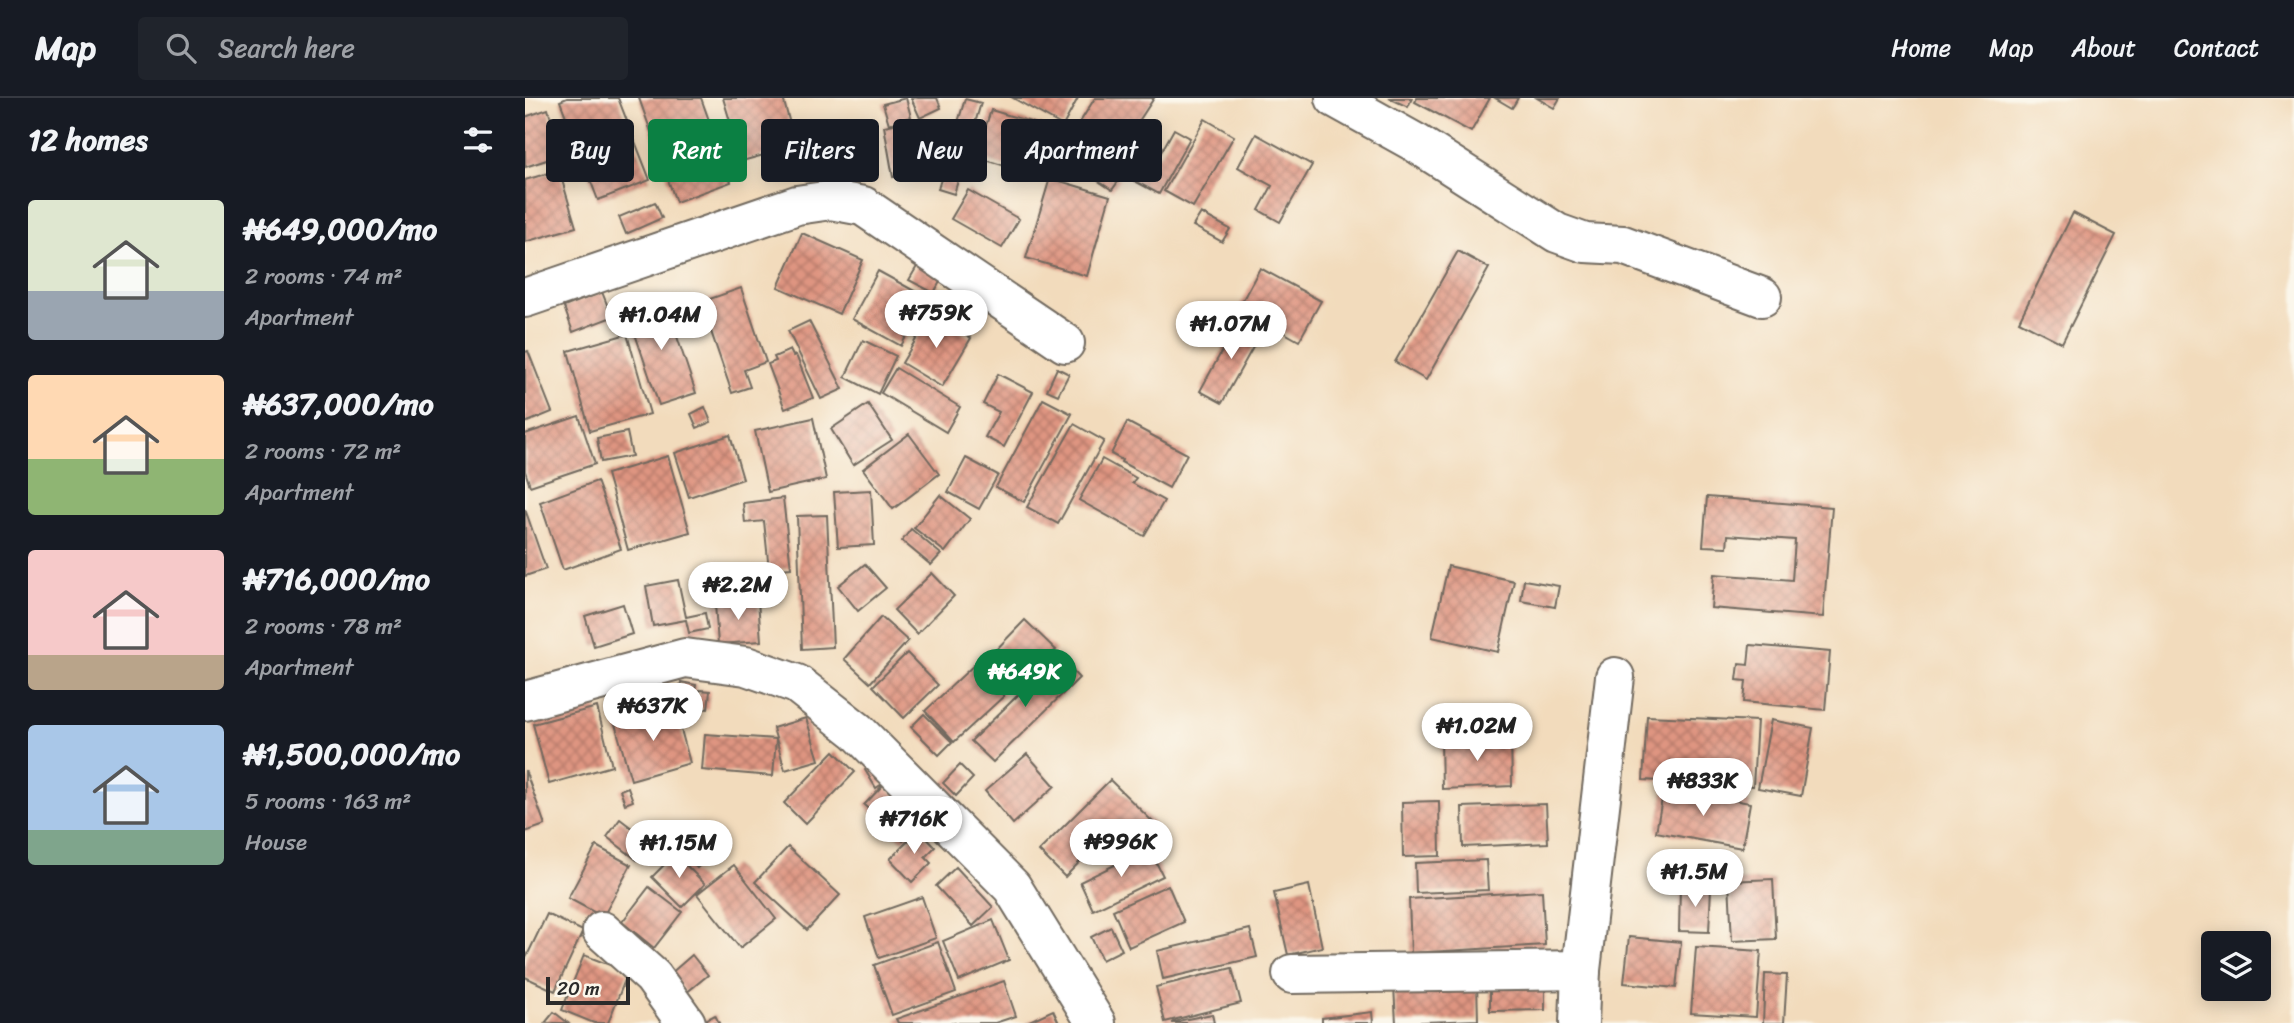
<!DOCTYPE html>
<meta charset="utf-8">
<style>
body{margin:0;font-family:Sriracha,sans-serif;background:#20242c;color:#f1f3f6;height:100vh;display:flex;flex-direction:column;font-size:26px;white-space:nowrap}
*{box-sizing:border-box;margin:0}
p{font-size:23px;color:#9ea1a6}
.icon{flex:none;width:38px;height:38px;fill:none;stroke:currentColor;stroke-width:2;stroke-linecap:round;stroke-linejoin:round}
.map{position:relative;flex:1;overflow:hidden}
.side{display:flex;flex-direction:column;background:#171b24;width:525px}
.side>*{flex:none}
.hud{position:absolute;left:21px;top:21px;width:665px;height:63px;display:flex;gap:14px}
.controls{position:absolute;left:1676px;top:833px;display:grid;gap:14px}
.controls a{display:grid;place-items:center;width:70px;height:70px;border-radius:7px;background:#171b24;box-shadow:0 4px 18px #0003;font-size:35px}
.scale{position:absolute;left:21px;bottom:18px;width:84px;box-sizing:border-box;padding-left:7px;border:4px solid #2b2b2b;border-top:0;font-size:19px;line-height:24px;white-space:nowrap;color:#2b2b2b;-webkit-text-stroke:5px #fbf7ec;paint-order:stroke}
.price{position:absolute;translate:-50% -60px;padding:0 16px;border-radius:24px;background:#fff;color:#222;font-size:23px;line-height:46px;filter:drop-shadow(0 2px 4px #0008)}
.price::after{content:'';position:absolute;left:50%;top:42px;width:21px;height:16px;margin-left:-10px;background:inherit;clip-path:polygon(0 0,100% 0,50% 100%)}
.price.current{background:#0b8043;color:#fff}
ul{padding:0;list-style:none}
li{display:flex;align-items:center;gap:21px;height:175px;padding:0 28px}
li span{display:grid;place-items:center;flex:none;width:196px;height:140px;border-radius:7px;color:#555}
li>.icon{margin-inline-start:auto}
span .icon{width:84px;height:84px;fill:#fffc;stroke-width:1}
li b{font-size:30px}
h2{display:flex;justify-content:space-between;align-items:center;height:84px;padding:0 28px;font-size:30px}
.pill{padding:0 24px;border-radius:7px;background:#171b24;box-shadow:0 4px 18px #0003;font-size:24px;line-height:63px}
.pill.current{background:#0b8043;color:#fff}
header{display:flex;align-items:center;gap:42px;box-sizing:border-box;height:98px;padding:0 35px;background:#171b24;border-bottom:2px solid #363941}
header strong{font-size:33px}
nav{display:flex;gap:38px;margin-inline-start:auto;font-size:24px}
.search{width:490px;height:63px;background:#20242c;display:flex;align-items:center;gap:18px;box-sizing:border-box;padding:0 24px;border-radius:7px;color:#9ea1a6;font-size:26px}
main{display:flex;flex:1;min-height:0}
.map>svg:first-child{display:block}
.building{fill:url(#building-cross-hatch)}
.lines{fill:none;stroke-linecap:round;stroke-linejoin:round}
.minor-casing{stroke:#71695e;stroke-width:42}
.minor{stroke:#fff;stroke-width:38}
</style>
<header>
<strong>Map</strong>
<div class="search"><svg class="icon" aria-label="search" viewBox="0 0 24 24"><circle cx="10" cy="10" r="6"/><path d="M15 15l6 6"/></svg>Search here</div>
<nav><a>Home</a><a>Map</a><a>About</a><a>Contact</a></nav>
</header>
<main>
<section class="side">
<h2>12 homes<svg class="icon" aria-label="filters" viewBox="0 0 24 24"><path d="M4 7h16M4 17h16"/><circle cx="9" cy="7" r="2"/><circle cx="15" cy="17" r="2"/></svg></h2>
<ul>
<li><span style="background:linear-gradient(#dfe7d0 65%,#9aa5b1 0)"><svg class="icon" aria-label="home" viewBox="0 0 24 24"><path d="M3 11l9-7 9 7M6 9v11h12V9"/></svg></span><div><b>₦649,000/mo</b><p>2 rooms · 74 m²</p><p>Apartment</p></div></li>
<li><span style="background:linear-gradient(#ffd9b3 60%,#8fb573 0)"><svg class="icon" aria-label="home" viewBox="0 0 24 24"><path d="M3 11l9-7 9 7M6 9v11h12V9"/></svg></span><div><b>₦637,000/mo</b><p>2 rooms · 72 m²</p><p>Apartment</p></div></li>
<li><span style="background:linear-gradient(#f6c9c9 75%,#b9a48a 0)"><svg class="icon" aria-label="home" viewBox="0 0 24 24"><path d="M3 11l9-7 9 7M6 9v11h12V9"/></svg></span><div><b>₦716,000/mo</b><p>2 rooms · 78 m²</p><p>Apartment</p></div></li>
<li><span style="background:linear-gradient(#a9c7e8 75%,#7fa58c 0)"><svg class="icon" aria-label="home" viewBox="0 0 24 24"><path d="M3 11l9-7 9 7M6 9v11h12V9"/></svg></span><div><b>₦1,500,000/mo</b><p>5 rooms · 163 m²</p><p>House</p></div></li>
</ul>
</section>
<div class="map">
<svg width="1769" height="925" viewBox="0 0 1769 925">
<defs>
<pattern id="building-cross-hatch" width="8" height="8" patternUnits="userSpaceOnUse" patternTransform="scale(1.75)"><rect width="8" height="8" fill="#df9581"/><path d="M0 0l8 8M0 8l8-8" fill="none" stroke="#b57a6a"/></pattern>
</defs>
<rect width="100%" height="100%" fill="#fbf7ec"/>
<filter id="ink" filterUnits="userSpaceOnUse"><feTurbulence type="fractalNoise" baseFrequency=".0143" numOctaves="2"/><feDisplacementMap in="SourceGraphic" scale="14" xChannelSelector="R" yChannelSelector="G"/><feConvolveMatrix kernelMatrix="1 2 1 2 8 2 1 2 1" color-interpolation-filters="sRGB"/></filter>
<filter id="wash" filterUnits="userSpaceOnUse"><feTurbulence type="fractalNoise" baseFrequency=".00686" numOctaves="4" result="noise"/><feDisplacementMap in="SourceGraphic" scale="28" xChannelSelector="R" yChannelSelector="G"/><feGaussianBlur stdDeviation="1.57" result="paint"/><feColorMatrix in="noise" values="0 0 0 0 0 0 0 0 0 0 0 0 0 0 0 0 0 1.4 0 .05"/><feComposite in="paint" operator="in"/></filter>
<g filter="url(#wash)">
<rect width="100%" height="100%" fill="#f2dbbc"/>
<g id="blocks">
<g class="building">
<polygon points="42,0 93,0 125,82 73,102 35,3"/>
<polygon points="114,0 176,0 206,84 151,104"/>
<polygon points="198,0 258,0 271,48 217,63"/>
<polygon points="381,0 386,19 364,26 358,6"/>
<polygon points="386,0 412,0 416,10 395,20"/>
<polygon points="488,0 553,0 538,28"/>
<polygon points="570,0 629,0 593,55 552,29"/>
<polygon points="864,0 887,0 883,9"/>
<polygon points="892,0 965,0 946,34 890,4"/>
<polygon points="970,0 993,0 987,10"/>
<polygon points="1012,0 1035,0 1029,10"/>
<polygon points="440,1 456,5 429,96 413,91"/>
<polygon points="23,11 37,57 0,69 0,19"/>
<polygon points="466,12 522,29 507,76 451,59"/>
<polygon points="680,21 709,38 668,109 639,93"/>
<polygon points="390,22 399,74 368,79 359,28"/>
<polygon points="649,31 665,40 634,96 604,80 620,50 634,58"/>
<polygon points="731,36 787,67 755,124 734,112 747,88 713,69"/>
<polygon points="569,64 595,81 587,92 561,75"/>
<polygon points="34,72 51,129 0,144 0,82"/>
<polygon points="525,80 585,98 562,178 501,160"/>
<polygon points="443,92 494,121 477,150 426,121"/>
<polygon points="130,104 137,120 101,136 94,119"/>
<polygon points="676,115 705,131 697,144 668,128"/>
<polygon points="1548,115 1591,137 1537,245 1494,223"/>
<polygon points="277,135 338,162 314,216 253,189"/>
<polygon points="933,153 964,170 901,282 870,264"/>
<polygon points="394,165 418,178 409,195 384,182"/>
<polygon points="735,170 796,203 774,243 714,209"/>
<polygon points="353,173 402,200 376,248 327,221"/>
<polygon points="216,190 241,264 219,272 225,289 207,295 176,204"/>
<polygon points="77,194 87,219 48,234 39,209"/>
<polygon points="139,200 171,295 134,307 102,212"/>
<polygon points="406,216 446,240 417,289 377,265"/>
<polygon points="715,220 737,233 697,305 675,293"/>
<polygon points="284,223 318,291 296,301 263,233"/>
<polygon points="102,236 125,316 65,333 43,253"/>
<polygon points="338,242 371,258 353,296 320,279"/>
<polygon points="265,252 268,258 271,257 288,300 260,311 243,266 251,263 249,259"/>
<polygon points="3,253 27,314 0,325 0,254"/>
<polygon points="371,270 435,309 421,334 356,295"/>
<polygon points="532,270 544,276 533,297 522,292"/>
<polygon points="473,276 508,294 479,349 460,339 474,314 458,306"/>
<polygon points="518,301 547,316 499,404 471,389"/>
<polygon points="343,306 367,342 328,367 306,331"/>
<polygon points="180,309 186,324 172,330 166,316"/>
<polygon points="54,318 70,366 5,388 0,373 0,336"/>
<polygon points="288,320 301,381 243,394 230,333"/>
<polygon points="602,324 662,356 644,390 596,364 597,362 586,356"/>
<polygon points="549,326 579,343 533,426 502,409"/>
<polygon points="102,334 107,358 76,364 72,340"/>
<polygon points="384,336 414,376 368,411 338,371"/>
<polygon points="205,337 218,381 164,399 150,355"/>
<polygon points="143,358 165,434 103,452 82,376"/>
<polygon points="441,360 473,377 454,411 423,394"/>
<polygon points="577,361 611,380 607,385 639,403 619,438 554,402"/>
<polygon points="72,383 96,451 38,472 15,404"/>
<polygon points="346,392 349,447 313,449 309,394"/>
<polygon points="415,397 445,421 420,454 389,430"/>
<polygon points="1182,399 1307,409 1298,519 1186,510 1189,476 1267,482 1270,442 1203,437 1202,449 1178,448"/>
<polygon points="258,400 266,470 244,472 239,423 220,425 218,405"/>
<polygon points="0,411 21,471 0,478"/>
<polygon points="302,417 308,549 277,551 272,418"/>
<polygon points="386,431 416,456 406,467 377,443"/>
<polygon points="340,466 361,490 333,513 313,488"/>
<polygon points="923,468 989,483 973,554 907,539"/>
<polygon points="407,475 429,498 392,536 369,512"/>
<polygon points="153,482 161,519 180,515 183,531 164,535 161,522 128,528 121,488"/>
<polygon points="999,482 1034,488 1030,509 996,503"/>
<polygon points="251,483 252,503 234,503 233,484"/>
<polygon points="233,502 236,543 193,546 190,506"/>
<polygon points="98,506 107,536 69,548 60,518"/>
<polygon points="356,519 383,543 345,585 319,561"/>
<polygon points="500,522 531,552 493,591 462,561"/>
<polygon points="1225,547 1305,554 1300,612 1219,604 1221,583 1212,582 1214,566 1223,567"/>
<polygon points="382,555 413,587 379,620 348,588"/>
<polygon points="533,558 554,580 468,664 446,643"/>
<polygon points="450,566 479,598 429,644 400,613"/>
<polygon points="156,584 171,587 167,611 152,608"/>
<polygon points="175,592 185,593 183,611 173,610"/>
<polygon points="72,609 87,668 24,686 8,626"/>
<polygon points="150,609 165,665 106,682 90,626"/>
<polygon points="399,616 427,644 414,657 386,629"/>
<polygon points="1122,618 1232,623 1228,688 1118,682"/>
<polygon points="281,620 294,662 260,672 248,630"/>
<polygon points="1246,622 1288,630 1276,698 1233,690"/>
<polygon points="180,636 251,641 248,678 177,672"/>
<polygon points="986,638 987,688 917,691 916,641"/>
<polygon points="309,653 330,674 280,726 259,705"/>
<polygon points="502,656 530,688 488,726 460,693"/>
<polygon points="352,664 363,682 351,690 340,672"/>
<polygon points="435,667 448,680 431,698 418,685"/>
<polygon points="0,672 20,727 0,734"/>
<polygon points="585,682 629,725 590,764 572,746 540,779 514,753"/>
<polygon points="358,687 397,722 378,743 339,707"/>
<polygon points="103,689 108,703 100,706 95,692"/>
<polygon points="1139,690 1225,705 1217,750 1131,734"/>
<polygon points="914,703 915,758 878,759 877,704"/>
<polygon points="1021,706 1023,745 938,749 937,709"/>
<polygon points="95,721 125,744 112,762 82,739"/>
<polygon points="394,732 410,749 400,759 406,765 387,784 365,761"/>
<polygon points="176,738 190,753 172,770 158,755"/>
<polygon points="71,748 106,767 78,819 43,800"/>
<polygon points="263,749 315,797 282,832 230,784"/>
<polygon points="624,750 638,778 568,812 555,784"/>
<polygon points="150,756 180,786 157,809 127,779"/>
<polygon points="961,762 963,792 891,795 890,765"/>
<polygon points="209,767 251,821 215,850 172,796"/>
<polygon points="431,769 468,809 448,828 411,788"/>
<polygon points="1248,781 1251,841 1207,843 1204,783"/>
<polygon points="643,787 659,824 604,849 588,812"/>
<polygon points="784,787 797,849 763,857 749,795"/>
<polygon points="1155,788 1186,789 1184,834 1154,833"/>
<polygon points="124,789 157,814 129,850 97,824"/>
<polygon points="1017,793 1020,847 886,855 884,801"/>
<polygon points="397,799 411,840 354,860 340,819"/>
<polygon points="22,816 58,833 30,893 0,879 0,862"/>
<polygon points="468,822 484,862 434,883 418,843"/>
<polygon points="586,829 597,852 577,862 566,839"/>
<polygon points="725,831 732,859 638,881 632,853"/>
<polygon points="1104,839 1156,844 1151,890 1099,885"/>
<polygon points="413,844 431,894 367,917 349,867"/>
<polygon points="1171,849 1236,853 1231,919 1166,915"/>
<polygon points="59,857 103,874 83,925 69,925 37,912"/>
<polygon points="167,857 183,877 161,895 145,876"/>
<polygon points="707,870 716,905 640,924 631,889"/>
<polygon points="1240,876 1262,877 1259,925 1238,925"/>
<polygon points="479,883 491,918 470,925 373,925 371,921"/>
<polygon points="1020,883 1020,912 965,913 965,884"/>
<polygon points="952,884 953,922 871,925 869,888"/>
<polygon points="528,912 534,925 500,925"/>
<polygon points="29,914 43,925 20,925"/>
<polygon points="847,914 848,925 797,925 797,920"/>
<polygon points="687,916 689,925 648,925 648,924"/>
<polygon points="190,917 194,925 175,925"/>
</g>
</g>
</g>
<g filter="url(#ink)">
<use href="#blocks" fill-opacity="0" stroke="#71695e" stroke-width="2"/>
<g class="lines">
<g class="minor-casing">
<g id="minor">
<polyline points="810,0 891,45 1032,135 1060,145 1098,147 1237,199"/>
<polyline points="0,200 272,107 306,102 338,108 540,245"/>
<polyline points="0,603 160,560 221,568 272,586 332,633 487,789 571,925"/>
<polyline points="77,833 128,879 161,925"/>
<polyline points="767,876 1056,872"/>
<polyline points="1054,925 1056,872 1090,579"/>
</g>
</g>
<use href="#minor" class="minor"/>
</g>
</g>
</svg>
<div class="controls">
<a><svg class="icon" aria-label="layers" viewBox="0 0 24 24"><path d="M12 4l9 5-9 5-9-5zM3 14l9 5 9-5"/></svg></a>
</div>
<div class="scale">20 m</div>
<b class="price" style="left:411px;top:252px">₦759K</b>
<b class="price" style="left:136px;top:254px">₦1.04M</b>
<b class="price" style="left:706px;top:263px">₦1.07M</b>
<b class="price" style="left:213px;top:524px">₦2.2M</b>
<b class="price current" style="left:500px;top:611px">₦649K</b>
<b class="price" style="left:128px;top:645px">₦637K</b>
<b class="price" style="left:952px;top:665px">₦1.02M</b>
<b class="price" style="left:1178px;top:720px">₦833K</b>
<b class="price" style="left:389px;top:758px">₦716K</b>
<b class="price" style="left:596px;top:781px">₦996K</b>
<b class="price" style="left:154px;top:782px">₦1.15M</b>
<b class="price" style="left:1170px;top:811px">₦1.5M</b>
<div class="hud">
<a class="pill">Buy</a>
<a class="pill current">Rent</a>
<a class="pill">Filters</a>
<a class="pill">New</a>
<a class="pill">Apartment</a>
</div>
</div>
</main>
